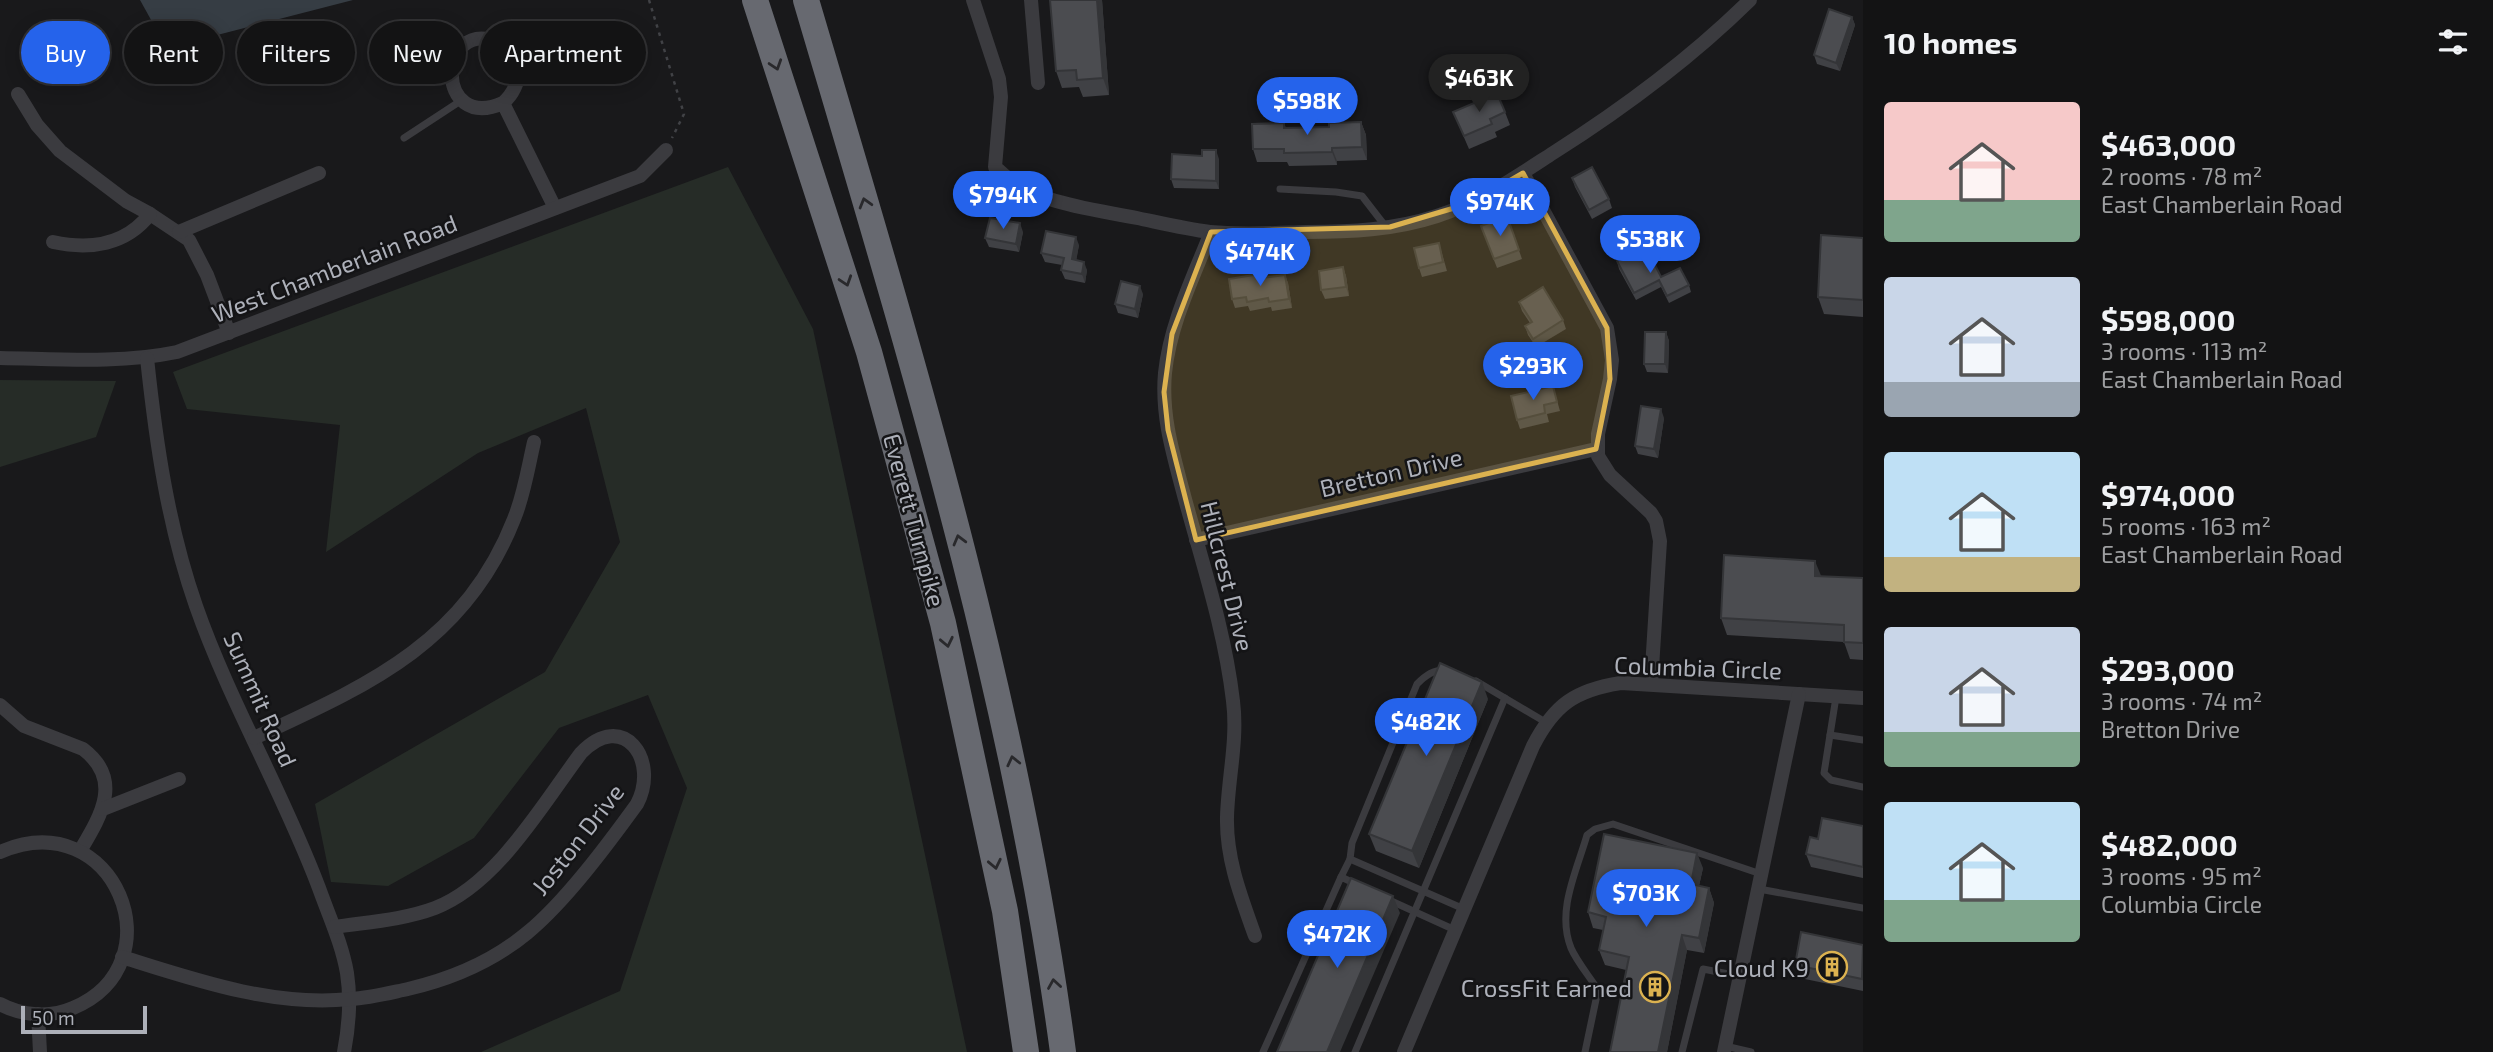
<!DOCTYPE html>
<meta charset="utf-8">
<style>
body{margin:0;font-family:"Exo 2",sans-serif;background:#202022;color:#f1f3f6;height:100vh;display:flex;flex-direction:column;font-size:26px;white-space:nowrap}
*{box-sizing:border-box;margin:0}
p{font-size:23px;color:#9d9ea0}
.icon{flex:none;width:38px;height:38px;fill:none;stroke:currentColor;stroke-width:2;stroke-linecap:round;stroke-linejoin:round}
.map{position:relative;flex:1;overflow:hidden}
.panel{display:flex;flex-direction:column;background:#131314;width:630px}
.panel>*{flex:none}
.hud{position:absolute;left:21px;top:21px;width:665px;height:63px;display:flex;gap:14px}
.scale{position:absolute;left:21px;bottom:18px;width:126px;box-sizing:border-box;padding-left:7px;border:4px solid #adb0b9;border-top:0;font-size:19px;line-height:24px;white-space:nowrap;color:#adb0b9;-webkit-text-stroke:5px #141416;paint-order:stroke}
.price{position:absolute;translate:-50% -60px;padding:0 16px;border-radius:24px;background:#2563eb;color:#fff;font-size:23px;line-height:46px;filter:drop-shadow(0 2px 4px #0008)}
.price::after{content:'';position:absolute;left:50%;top:42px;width:21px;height:16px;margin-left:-10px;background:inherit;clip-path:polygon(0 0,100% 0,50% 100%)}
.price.selected{background:#222;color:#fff}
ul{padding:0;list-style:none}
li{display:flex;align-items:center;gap:21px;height:175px;padding:0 21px}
li span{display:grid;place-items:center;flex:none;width:196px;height:140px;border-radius:7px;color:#555}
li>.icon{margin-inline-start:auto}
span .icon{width:84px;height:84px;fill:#fffc;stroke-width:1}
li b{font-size:30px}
h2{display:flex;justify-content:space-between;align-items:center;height:84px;padding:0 21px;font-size:30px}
.chip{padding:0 24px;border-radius:32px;background:#131314;box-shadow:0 4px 18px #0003,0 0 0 2px #323234;font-size:24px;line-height:63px}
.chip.selected{background:#2563eb;color:#fff}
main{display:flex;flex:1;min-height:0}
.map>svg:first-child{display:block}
.green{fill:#262c27}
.water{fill:#363d44}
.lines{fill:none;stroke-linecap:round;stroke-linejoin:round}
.path{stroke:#414246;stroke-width:2.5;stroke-dasharray:3.5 5;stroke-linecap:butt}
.service{stroke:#3b3b3f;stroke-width:7}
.minor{stroke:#3b3b3f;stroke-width:14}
.motorway{stroke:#676970;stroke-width:26}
.wall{fill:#404145}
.shaded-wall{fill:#343538}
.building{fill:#4b4c50;stroke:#343538;stroke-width:2}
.oneway{stroke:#29292c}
.marked{fill:#dcb250;fill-opacity:0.2;stroke:#dcb250;stroke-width:5;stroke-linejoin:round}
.labels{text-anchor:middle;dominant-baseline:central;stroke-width:5;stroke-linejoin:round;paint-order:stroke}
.street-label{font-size:24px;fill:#adb0b9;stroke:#141416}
.poi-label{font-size:24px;fill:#adb0b9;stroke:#141416;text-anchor:end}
</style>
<main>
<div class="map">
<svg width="1863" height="1052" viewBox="0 0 1863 1052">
<rect width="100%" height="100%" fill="#19191b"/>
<g class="green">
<polygon points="728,167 813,329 967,1052 481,1052 620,991 687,788 648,695 559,728 474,838 388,886 331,882 315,804 545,672 620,542 586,408 478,453 326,552 340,425 187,409 173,372"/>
<polygon points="0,380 116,381 96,437 0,467"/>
</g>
<polygon class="water" points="140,0 353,0 194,41 160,36"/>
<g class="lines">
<polyline class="path" points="649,0 684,114 672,138"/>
<g class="service">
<polyline points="404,138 462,100"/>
<polyline points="1280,189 1336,192 1362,196 1386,227"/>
<path d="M 1445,670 C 1433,670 1426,675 1417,684 L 1352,843 L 1350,859 L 1464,909"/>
<polyline points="1476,681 1547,723"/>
<polyline points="1836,697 1824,773 1831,780 1863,787"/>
<polyline points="1830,735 1863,740"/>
<polyline points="1341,877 1350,859"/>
<polyline points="1759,889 1863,908"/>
<polyline points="1389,900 1455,930"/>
<polyline points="1725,1046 1751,1052"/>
<polyline points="1263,1052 1341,877 1356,884"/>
<polyline points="1355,1052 1505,698"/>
<path d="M 1585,1052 L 1598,990 C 1590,977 1577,962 1571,948 C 1556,911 1577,870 1587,835 L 1595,829 L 1613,824 L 1761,874"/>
<polyline points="1682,1052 1703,969 1739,976"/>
</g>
<g class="minor">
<path d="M 973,0 L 999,79 L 1001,97 L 995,167 C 1032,204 1088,208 1137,218 C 1161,223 1186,229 1210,232 C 1242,235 1274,233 1306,232 C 1350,232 1394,230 1437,216 C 1480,202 1516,177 1553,153 C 1624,108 1690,59 1750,0"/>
<polyline points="1031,0 1038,83"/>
<polyline points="18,94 37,125 60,151 126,201 150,214 189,240 207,275 229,333"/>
<path d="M 503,103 C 435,133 436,18 498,42 C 526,53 523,86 503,103 L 555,208"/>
<polyline points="1523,173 1607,328 1612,360 1610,379 1598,434 1598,456 1610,475 1651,513 1656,521 1660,541 1651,684"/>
<polyline points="179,232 319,173"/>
<path d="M 1211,232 C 1193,278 1170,324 1165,373 C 1161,417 1174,457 1185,499 C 1203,565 1225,632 1233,701 C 1238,740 1228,778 1227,817 C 1226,859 1241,897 1255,936"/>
<path d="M 53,242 C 90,250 126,245 150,214"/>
<path d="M 0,358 C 59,359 119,364 177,352 L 640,176 L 666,150"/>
<path d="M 147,358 C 156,443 168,526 196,606 C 230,703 283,792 319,888 C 329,916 342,944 347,973 C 351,999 349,1026 344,1052"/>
<polyline points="1196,540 1596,449"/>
<path d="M 0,705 L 24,726 L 83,749 C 124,780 100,817 80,851"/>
<path d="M 254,738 C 366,686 465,644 514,519 C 524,495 528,468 534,442"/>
<polyline points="103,809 179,779"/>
<path d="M 0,852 C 115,802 179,964 73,1008 C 50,1018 22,1016 0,1004"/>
<path d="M 122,957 C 195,980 273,1007 350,999 C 370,998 389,993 408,989 C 451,979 492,962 527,933 C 565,902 608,844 637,804 C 660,760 623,709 581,753 C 542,805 497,884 435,908 C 403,920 367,922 334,927"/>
<polyline points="38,1014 40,1052"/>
<path d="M 1404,1052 L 1533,746 C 1554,705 1575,690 1621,683 L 1863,698"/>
<polyline points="1724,1052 1799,694"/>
</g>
<g class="motorway">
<polyline points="755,0 869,352 943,623 1005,911 1026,1052"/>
<path d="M 806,0 C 908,346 1015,693 1063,1052"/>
</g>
</g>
<g class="wall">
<polygon points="1050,0 1102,0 1109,95 1083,97 1079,87 1062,88 1056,71"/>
<polygon points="1852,17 1855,25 1840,71 1817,64 1814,55"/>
<polygon points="1453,112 1505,112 1510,125 1495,132 1497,137 1469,149"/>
<polygon points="1361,122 1366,135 1367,160 1337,161 1337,165 1289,166 1287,162 1257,162 1253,149 1284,123 1286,128 1329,127"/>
<polygon points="1219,159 1219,189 1174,188 1171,179"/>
<polygon points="1572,178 1609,199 1612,208 1592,219 1575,187"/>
<polygon points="1507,216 1522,259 1497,268 1481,226"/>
<polygon points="1023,232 1019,252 989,247 985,238"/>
<polygon points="1863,238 1863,317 1824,314 1818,297"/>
<polygon points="1439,243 1447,271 1422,277 1419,268"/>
<polygon points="1079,245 1076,260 1087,270 1085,283 1065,279 1061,270 1062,265 1045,262 1041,253"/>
<polygon points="1617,261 1645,263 1661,277 1689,285 1691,292 1669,303 1661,287 1636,300 1619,269"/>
<polygon points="1343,267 1346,276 1349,296 1325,299 1321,290"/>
<polygon points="1285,275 1288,283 1292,308 1272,311 1271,307 1250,311 1248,306 1235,308 1232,299 1262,278"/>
<polygon points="1143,294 1138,318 1118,313 1115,304"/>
<polygon points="1519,302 1563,320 1566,329 1536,347 1528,335 1525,326 1530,323 1522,311"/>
<polygon points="1666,332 1669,341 1668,373 1647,372 1644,364"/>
<polygon points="1553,386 1560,411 1547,414 1549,422 1520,429 1517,420"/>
<polygon points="1664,418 1658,458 1638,454 1635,446"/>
<polygon points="1821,576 1863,578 1863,660 1850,659 1844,642 1727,635 1721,618"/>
<polygon points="1488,699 1419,868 1376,851 1369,834"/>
<polygon points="1863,826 1863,878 1811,867 1806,854 1818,839"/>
<polygon points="1703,868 1699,886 1709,888 1714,903 1704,953 1687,950 1667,1052 1610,1052 1626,970 1605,965 1599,950 1603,930 1593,928 1588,912"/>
<polygon points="1863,945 1863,991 1800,978 1795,965"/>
</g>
<g class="shaded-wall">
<polygon points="1097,0 1102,0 1109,95 1103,78"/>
<polygon points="1852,17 1855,25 1840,71 1836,63"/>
<polygon points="1361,122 1366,135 1367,160 1362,147"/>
<polygon points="1332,148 1337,161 1337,165 1332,152"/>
<polygon points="1216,150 1219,159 1219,189 1216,181"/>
<polygon points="1020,223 1023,232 1019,252 1016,244"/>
<polygon points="1076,237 1079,245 1075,268 1072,259"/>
<polygon points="1084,262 1087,270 1085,283 1082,274"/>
<polygon points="1343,267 1346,276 1349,296 1346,287"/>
<polygon points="1285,275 1288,283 1292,308 1289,299"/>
<polygon points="1140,286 1143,294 1138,318 1135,309"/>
<polygon points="1666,332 1669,341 1668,373 1665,364"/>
<polygon points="1661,409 1664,418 1658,458 1654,449"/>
<polygon points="1815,561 1822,578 1815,576"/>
<polygon points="1482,682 1488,699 1419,868 1412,851"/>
<polygon points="1697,853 1703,868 1696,899 1691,884"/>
<polygon points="1709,888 1714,903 1704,953 1699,938"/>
<polygon points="1393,896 1400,913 1340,1052 1327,1052"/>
<polygon points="1682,935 1687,950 1667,1052 1658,1052"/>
</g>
<g class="building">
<polygon points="1050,0 1097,0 1103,78 1077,80 1076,70 1056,71"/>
<polygon points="1829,9 1852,17 1836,63 1814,55"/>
<polygon points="1497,93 1505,112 1490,119 1492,124 1464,136 1453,112"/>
<polygon points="1361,122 1362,147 1332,148 1332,152 1284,153 1284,149 1253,149 1252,124 1284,123 1284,128 1329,127 1329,123"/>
<polygon points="1202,150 1216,150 1216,181 1171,179 1172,154 1202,156"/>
<polygon points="1592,167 1609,199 1589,210 1572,178"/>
<polygon points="1507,216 1519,250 1494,259 1481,226"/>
<polygon points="990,218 1020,223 1016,244 985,238"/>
<polygon points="1046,231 1076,237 1072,259 1084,262 1082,274 1061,270 1064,258 1041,253"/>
<polygon points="1821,235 1863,238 1863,300 1818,297"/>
<polygon points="1439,243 1443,262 1419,268 1414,248"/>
<polygon points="1638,250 1645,263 1652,259 1661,277 1680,268 1689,285 1667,296 1659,280 1634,293 1617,261"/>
<polygon points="1343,267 1346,287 1321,290 1319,271"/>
<polygon points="1260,274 1261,278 1285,275 1289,299 1269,302 1268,298 1247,302 1246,297 1232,299 1229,279"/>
<polygon points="1121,281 1140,286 1135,309 1115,304"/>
<polygon points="1543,287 1563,320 1533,339 1525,326 1532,322 1519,302"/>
<polygon points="1645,332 1666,332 1665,364 1644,364"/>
<polygon points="1553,386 1557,402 1544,405 1545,413 1517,420 1511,396"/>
<polygon points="1641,406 1661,409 1654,449 1635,446"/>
<polygon points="1724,555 1815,561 1815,576 1863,578 1863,643 1844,642 1844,625 1721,618"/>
<polygon points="1440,663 1482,682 1412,851 1369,834"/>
<polygon points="1822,818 1863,826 1863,867 1806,854 1810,837 1818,839"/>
<polygon points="1604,834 1697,853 1691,884 1709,888 1699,938 1682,935 1658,1052 1610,1052 1629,957 1599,950 1606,917 1588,912"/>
<polygon points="1351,878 1393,896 1327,1052 1277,1052"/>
<polygon points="1801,932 1863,945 1862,979 1795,965"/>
</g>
<defs><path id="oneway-chevron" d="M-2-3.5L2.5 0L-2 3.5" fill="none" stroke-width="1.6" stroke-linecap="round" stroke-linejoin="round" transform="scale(1.75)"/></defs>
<g class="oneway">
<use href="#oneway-chevron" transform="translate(776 65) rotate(72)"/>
<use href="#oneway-chevron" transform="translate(865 203) rotate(-106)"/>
<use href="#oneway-chevron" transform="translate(846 281) rotate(72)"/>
<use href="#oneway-chevron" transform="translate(959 540) rotate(-105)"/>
<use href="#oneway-chevron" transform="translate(947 642) rotate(78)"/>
<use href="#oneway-chevron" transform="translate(1013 761) rotate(-103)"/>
<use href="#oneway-chevron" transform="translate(995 864) rotate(78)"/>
<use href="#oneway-chevron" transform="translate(1054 984) rotate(-99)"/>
</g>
<path class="marked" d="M 1523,173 L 1607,328 L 1610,379 L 1596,449 L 1196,540 L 1168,430 L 1164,392 L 1172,334 L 1211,232 L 1390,227 L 1471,203 Z"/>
<defs>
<g id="building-ring" transform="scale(1.575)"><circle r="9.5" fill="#141416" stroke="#dcb250" stroke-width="1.5"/><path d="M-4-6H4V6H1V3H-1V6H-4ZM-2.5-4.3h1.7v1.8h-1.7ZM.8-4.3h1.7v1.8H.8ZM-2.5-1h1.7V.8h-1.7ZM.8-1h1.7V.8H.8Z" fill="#dcb250"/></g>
</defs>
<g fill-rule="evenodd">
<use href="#building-ring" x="1832" y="967"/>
<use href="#building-ring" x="1655" y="987"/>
</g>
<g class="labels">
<g class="street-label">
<text transform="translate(334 268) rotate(-21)">West Chamberlain Road</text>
<text transform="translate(1391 472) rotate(-13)">Bretton Drive</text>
<text transform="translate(915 520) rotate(75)">Everett Turnpike</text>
<text transform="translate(1228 576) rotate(76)">Hillcrest Drive</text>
<text transform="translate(1698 667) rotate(2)">Columbia Circle</text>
<text transform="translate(261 699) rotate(66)">Summit Road</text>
<text transform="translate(577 839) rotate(-52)">Joston Drive</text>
</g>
<g class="poi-label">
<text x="1809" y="967">Cloud K9</text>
<text x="1632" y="987">CrossFit Earned</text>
</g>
</g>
</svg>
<div class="scale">50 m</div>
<b class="price selected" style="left:1479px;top:114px">$463K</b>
<b class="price" style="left:1307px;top:137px">$598K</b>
<b class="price" style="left:1003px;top:231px">$794K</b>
<b class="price" style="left:1500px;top:238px">$974K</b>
<b class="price" style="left:1650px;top:275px">$538K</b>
<b class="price" style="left:1260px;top:288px">$474K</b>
<b class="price" style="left:1533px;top:402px">$293K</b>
<b class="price" style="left:1426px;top:758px">$482K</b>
<b class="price" style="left:1646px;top:929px">$703K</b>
<b class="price" style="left:1337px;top:970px">$472K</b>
<div class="hud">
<a class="chip selected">Buy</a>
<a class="chip">Rent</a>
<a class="chip">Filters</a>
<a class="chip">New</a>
<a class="chip">Apartment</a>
</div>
</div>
<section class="panel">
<h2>10 homes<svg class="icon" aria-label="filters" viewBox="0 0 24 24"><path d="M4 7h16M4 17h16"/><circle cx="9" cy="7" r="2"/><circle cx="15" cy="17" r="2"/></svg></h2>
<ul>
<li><span style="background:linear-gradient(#f6c9c9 70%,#7fa58c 0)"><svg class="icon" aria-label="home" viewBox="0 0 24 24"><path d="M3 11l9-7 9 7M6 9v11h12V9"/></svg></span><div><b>$463,000</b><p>2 rooms · 78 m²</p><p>East Chamberlain Road</p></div></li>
<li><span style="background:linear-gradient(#c9d6e8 75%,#9aa5b1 0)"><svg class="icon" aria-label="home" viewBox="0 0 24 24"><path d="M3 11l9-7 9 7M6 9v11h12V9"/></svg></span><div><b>$598,000</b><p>3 rooms · 113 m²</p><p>East Chamberlain Road</p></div></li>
<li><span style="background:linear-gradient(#bfe0f5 75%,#c2b280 0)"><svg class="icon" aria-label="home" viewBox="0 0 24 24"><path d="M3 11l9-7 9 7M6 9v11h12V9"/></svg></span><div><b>$974,000</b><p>5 rooms · 163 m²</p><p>East Chamberlain Road</p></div></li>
<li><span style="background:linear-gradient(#c9d6e8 75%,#7fa58c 0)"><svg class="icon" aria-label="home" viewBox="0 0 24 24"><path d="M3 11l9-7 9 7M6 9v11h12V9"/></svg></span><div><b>$293,000</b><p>3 rooms · 74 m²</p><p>Bretton Drive</p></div></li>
<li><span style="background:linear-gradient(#bfe0f5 70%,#7fa58c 0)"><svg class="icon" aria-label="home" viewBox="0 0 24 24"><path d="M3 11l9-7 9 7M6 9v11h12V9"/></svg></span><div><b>$482,000</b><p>3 rooms · 95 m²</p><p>Columbia Circle</p></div></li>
</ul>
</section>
</main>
